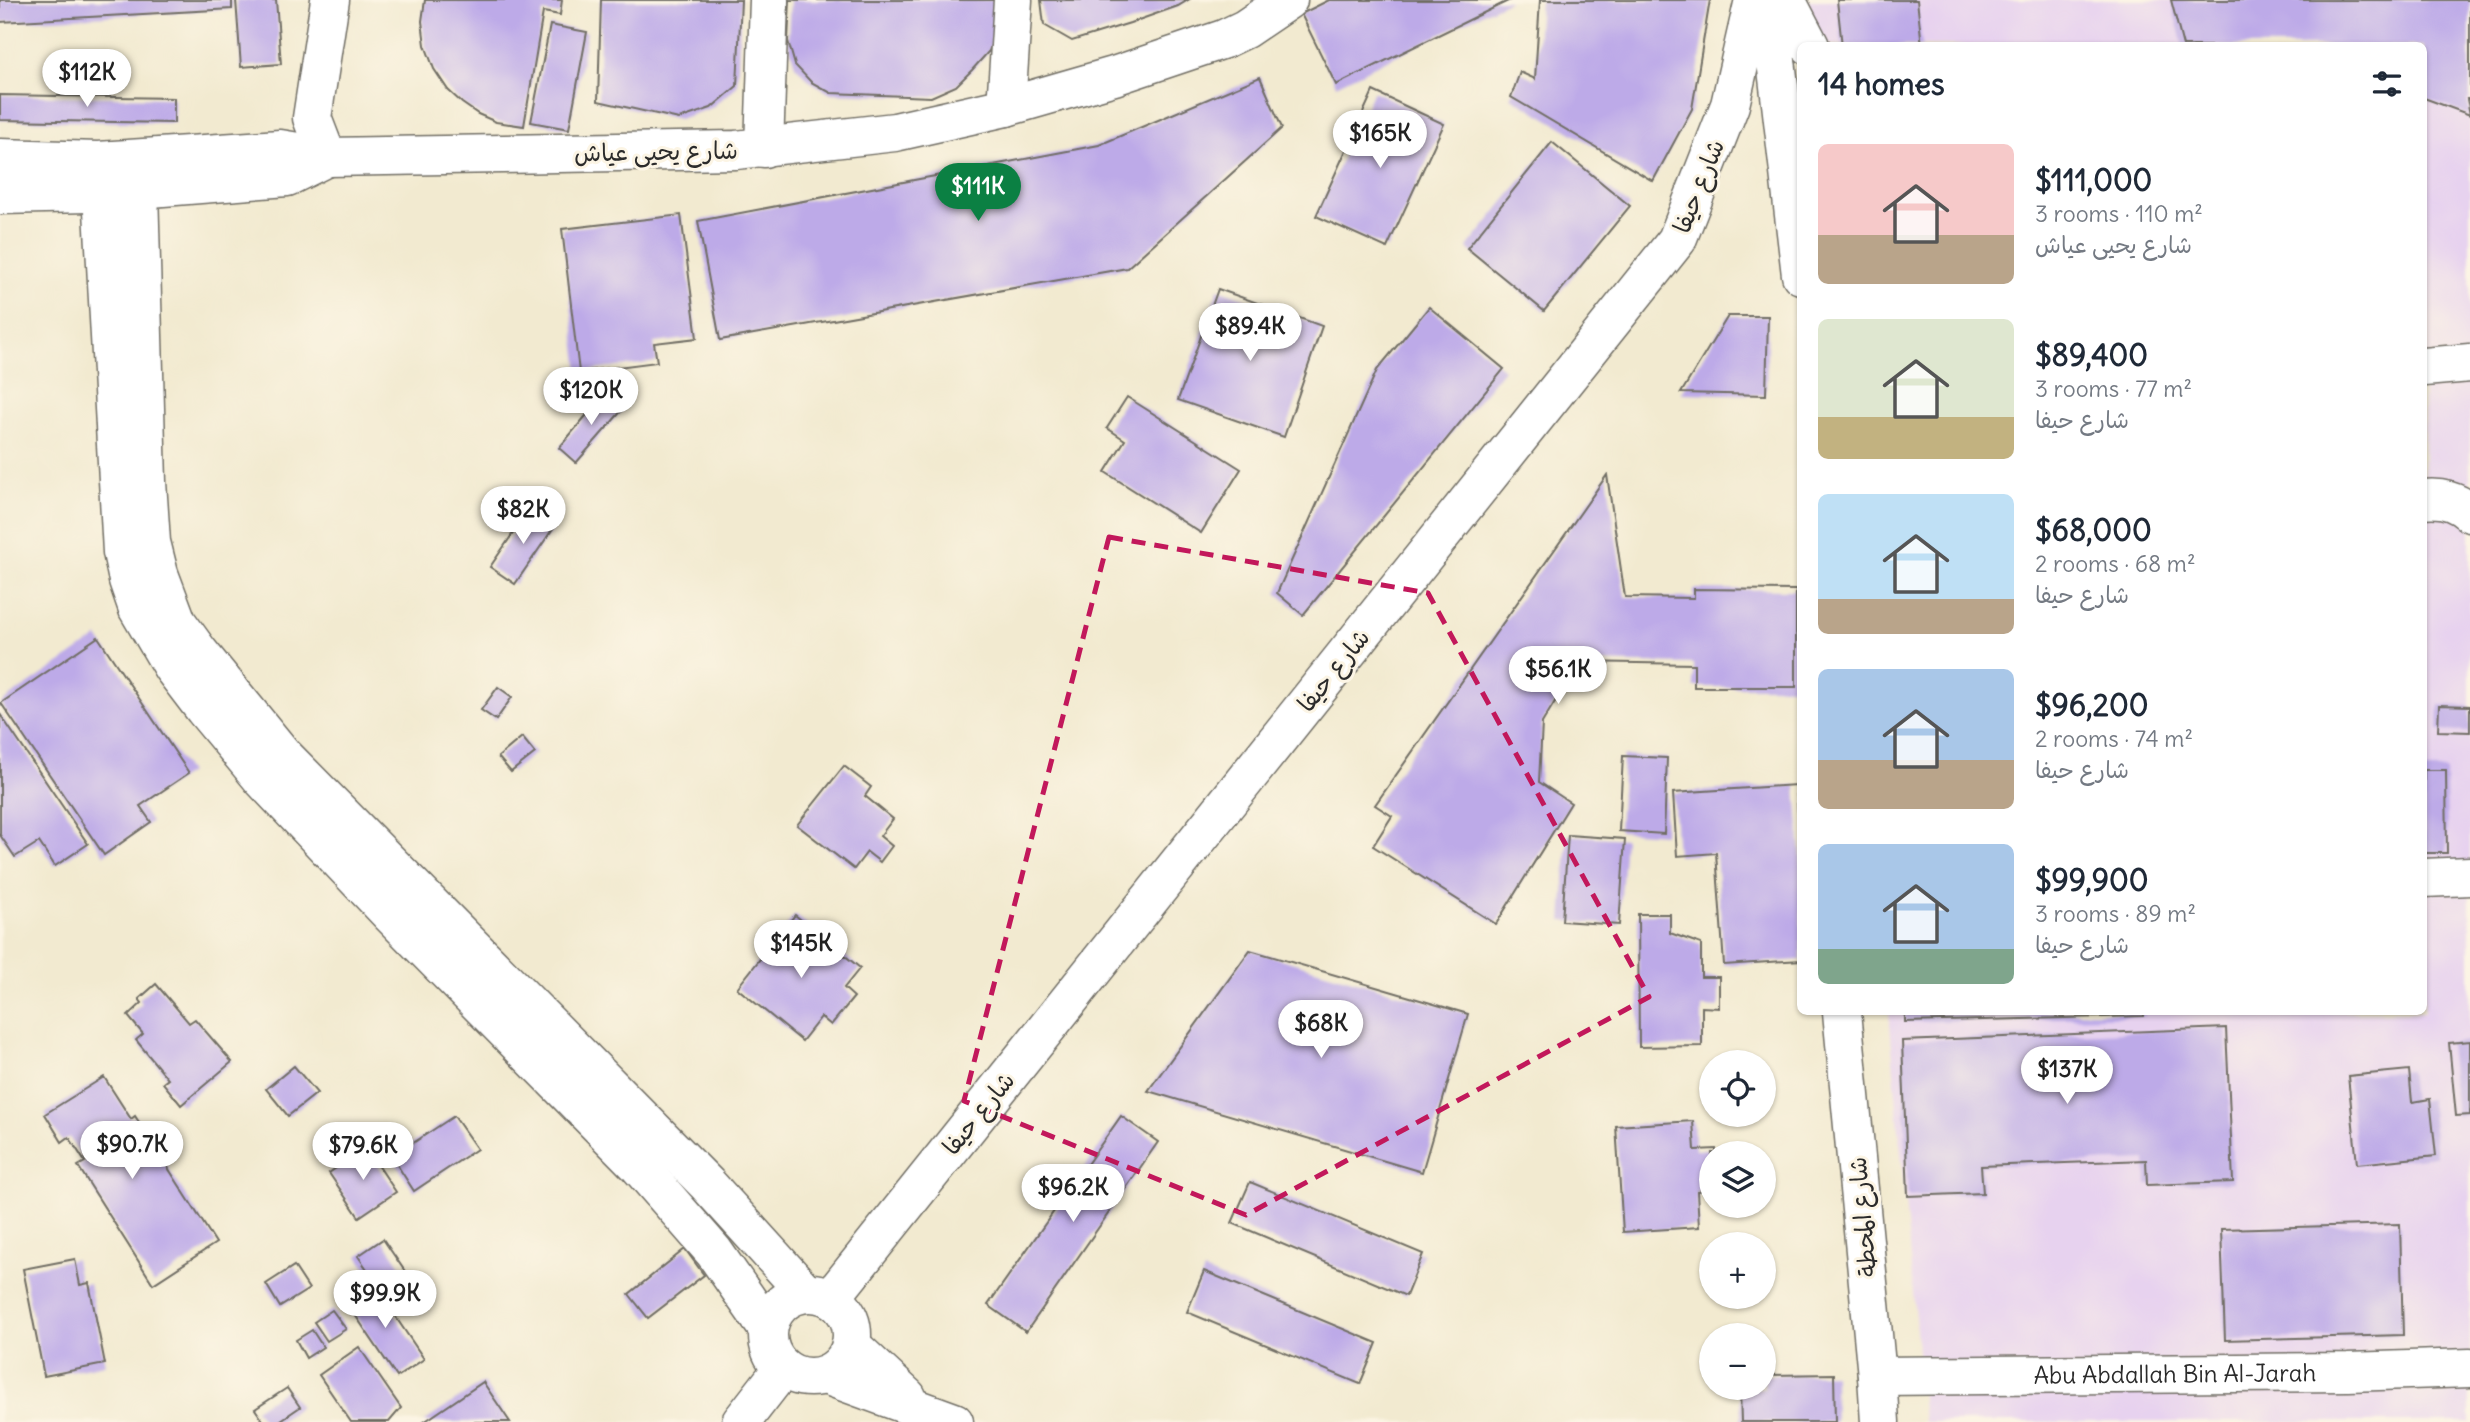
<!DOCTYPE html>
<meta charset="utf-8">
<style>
body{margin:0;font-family:Delius,"Playpen Sans Arabic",sans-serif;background:#f2f2f3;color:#1f2937;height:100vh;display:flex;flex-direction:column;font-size:26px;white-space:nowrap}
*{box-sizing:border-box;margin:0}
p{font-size:23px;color:#747a83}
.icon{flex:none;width:38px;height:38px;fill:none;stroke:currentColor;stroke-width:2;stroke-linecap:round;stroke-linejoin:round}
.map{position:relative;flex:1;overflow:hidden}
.side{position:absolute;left:1797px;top:42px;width:630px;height:973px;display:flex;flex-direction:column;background:#fff;border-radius:10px;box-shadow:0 2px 5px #0004}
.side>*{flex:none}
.buttons{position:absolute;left:1699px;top:1050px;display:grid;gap:14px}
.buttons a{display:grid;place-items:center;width:77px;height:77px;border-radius:50%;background:#fff;box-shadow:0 2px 5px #0004;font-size:35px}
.price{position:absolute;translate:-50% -60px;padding:0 16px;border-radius:24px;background:#fff;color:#222;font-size:23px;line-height:46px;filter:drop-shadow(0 2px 4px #0008)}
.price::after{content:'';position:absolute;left:50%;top:42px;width:21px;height:16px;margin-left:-10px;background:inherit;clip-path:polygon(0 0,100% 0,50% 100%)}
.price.current{background:#0b8043;color:#fff}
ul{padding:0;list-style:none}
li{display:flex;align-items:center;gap:21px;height:175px;padding:0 21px}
li span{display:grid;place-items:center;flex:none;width:196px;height:140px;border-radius:10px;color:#555}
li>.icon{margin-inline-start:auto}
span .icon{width:84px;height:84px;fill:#fffc;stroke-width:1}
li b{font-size:30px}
h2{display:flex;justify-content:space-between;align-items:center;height:84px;padding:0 21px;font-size:30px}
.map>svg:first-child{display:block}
.built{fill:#e7d2ef}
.building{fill:#bdaae8}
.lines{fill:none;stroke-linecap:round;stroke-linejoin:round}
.minor-casing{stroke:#716e65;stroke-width:41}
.major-casing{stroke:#716e65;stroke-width:41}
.minor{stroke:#fff;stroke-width:38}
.major{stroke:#fff;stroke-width:38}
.marked{fill:none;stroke:#c2185b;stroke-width:5;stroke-dasharray:14 9;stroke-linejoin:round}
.labels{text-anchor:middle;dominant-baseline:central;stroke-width:6;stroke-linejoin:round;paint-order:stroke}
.street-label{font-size:24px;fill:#2b2b2b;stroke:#fcf5e5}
</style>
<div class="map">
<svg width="2470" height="1422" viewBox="0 0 2470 1422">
<rect width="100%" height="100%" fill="#fcf5e5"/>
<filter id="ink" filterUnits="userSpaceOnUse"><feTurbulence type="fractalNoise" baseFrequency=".0143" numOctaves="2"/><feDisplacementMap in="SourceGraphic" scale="14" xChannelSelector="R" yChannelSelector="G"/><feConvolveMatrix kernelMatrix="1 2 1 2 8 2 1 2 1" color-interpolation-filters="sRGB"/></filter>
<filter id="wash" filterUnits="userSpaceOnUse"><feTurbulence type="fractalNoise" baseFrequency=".00686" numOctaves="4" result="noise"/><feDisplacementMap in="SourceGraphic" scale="28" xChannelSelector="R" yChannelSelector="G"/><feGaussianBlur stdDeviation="1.57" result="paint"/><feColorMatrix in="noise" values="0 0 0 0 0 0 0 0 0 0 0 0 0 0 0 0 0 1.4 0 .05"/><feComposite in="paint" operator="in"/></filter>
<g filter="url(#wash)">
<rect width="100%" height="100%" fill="#f2ead0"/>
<polygon class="built" points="1806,0 2470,0 2470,1422 1924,1422 1889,1012 2424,1012 2424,46 1810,45"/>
<g id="blocks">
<g class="building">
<polygon points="0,0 232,0 232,9 0,22"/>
<polygon points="236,0 276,0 281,64 241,67"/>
<polygon points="425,0 562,0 560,15 543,12 524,126 496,122 478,114 462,103 448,90 434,69 425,45 422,21"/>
<polygon points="601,0 741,0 737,86 711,108 679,119 598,101"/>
<polygon points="790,0 999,0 998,25 989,51 972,70 956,86 931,97 831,93 811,82 795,65 788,41"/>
<polygon points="1041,0 1188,0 1178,6 1130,23 1072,41 1044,25"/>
<polygon points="1329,0 1510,0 1336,85 1301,14"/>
<polygon points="1540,0 1710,0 1692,109 1653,181 1511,97 1520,72 1535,79"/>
<polygon points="1837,0 1917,0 1922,46 1842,46"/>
<polygon points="2171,0 2470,0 2470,99 2467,99 2470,115 2424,98 2424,46 2183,46"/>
<polygon points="550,25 587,32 569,129 531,122"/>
<polygon points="1260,77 1282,128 1127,268 720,340 698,221 1099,145"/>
<polygon points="1373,91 1444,124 1387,248 1316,216"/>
<polygon points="0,95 174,98 174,123 0,120"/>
<polygon points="1552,142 1630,206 1544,311 1467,248"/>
<polygon points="681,215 697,338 654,343 657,362 579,372 562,229"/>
<polygon points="1218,289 1322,326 1284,437 1178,400"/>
<polygon points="1429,307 1504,369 1303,615 1277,593 1377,370"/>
<polygon points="1728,316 1768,316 1766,395 1681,393"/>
<polygon points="606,392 624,408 576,463 559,448"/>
<polygon points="1127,397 1241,469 1201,533 1105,472 1125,440 1107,428"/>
<polygon points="1607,475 1625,597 1694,598 1694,589 1796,590 1796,687 1694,687 1694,664 1579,662 1542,723 1539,782 1571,803 1496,924 1373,846 1392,816 1375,805"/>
<polygon points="531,507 556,524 515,584 490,567"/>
<polygon points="98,637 189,773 140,806 151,822 104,855 1,703"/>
<polygon points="498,687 512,697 496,720 481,710"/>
<polygon points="2439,705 2470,706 2470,732 2438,731"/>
<polygon points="0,714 88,844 55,866 39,842 15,857 0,835"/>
<polygon points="522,737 535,753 511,772 498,757"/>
<polygon points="1623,756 1667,758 1664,834 1619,831"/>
<polygon points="844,766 871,787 865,796 893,819 880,836 892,846 880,862 867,852 854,869 797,825"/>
<polygon points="2424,770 2446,770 2447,853 2424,853"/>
<polygon points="1796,785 1801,856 1801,960 1724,965 1716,853 1677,856 1673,793"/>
<polygon points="1568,835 1625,839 1619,925 1562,921"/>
<polygon points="1638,914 1670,914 1670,933 1701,944 1701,977 1719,977 1719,1008 1702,1007 1702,1046 1639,1047"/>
<polygon points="795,915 860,968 844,988 854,997 831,1025 821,1017 802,1041 737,988"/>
<polygon points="1250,950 1468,1014 1422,1172 1148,1091"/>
<polygon points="156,984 189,1023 195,1019 232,1062 181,1105 163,1083 168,1079 136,1040 143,1034 128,1016 142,1003 139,999"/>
<polygon points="1905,1012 2144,1012 2144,1016 1905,1022"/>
<polygon points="2226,1028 2233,1182 2147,1185 2146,1160 1981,1166 1983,1193 1908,1196 1902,1041"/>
<polygon points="2470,1041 2470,1115 2456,1116 2449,1043"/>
<polygon points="294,1066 317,1093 288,1116 266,1089"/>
<polygon points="2409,1070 2412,1102 2430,1099 2436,1156 2357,1164 2348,1076"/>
<polygon points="104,1077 131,1119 135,1116 216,1243 153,1284 78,1166 85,1162 69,1137 62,1142 45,1114"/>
<polygon points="454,1116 477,1149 414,1191 392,1157"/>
<polygon points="1121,1116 1158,1142 1026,1332 988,1305"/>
<polygon points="1693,1121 1695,1150 1716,1149 1716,1153 1712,1153 1712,1190 1697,1191 1699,1227 1623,1232 1616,1126"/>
<polygon points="366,1147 396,1192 359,1217 329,1173"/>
<polygon points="1250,1182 1423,1254 1406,1296 1232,1223"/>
<polygon points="2400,1224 2403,1335 2225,1340 2221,1229"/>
<polygon points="383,1239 417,1289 392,1306 358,1256"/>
<polygon points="685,1249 704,1275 648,1318 629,1294"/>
<polygon points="75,1259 80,1285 89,1283 105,1364 44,1376 23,1269"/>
<polygon points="294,1266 309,1289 280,1307 266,1284"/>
<polygon points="1204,1271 1377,1343 1360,1384 1187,1312"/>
<polygon points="372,1282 424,1359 397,1377 345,1300"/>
<polygon points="332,1310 346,1329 327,1341 314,1322"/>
<polygon points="312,1330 323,1347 306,1358 296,1340"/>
<polygon points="359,1347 401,1408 389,1422 351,1422 319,1375"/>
<polygon points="1834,1374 1835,1422 1741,1422 1740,1388 1764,1388 1764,1375"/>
<polygon points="483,1382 510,1422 424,1422"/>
<polygon points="287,1388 300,1407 278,1422 264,1422 255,1409"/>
</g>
</g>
</g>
<g filter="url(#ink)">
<use href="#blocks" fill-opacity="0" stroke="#716e65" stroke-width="2"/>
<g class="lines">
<g class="minor-casing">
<g id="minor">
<polyline points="1786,0 1810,46"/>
<polyline points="1006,107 1013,0"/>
<polyline points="764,148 769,0"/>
<polyline points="327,157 312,118 330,0"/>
<polyline points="0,158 98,161 280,149 327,157 736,150 895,132 1006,107 1114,76 1224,39 1245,29 1288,0"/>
<polyline points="139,189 147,482 151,542 159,574 177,622 198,651 283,755 708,1185 805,1292"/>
<polyline points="102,192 122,552 128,580 138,609 172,667 204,709 263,780 391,915 638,1165 714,1252 767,1328"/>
<polyline points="0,195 88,193 287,177 327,157"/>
<polyline points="2424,367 2470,363"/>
<path d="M 2424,499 C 2440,497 2457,501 2470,513"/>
<polyline points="2424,878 2470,876"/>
<polyline points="851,1345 907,1397"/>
<polyline points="825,1375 954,1422"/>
<path id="s1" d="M 1877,1376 L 2348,1372 L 2470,1368"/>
</g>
</g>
<g class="major-casing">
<g id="major">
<polyline points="1769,0 1801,275"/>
<polyline points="1842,1012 1877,1376 1880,1422"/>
<circle cx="810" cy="1335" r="42"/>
<polyline points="831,1298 1677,240 1730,105 1754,0"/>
<polyline points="741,1422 783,1368"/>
</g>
</g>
<use href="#minor" class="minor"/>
<use href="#major" class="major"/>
</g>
</g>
<path class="marked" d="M 1109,537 L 1428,593 L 1649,997 L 1246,1215 L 964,1101 Z"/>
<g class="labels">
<g class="street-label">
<text transform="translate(656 151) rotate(-1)">شارع يحيى عياش</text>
<text transform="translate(1698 186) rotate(-68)">شارع حيفا</text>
<text transform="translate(1333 670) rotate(-51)">شارع حيفا</text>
<text transform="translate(978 1113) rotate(-51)">شارع حيفا</text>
<text transform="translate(1862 1217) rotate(-95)">شارع المحطة</text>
<text stroke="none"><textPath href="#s1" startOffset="298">Abu Abdallah Bin Al-Jarah</textPath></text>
</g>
</g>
</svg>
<div class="buttons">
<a><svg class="icon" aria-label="locate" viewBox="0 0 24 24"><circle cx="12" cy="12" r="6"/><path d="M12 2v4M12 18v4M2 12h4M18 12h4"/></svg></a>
<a><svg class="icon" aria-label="layers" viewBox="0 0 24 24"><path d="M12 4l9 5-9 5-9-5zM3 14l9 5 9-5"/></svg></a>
<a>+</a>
<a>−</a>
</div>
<b class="price" style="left:87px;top:109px">$112K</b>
<b class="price" style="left:1380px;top:170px">$165K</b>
<b class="price current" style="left:978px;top:223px">$111K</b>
<b class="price" style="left:1250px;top:363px">$89.4K</b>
<b class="price" style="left:591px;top:427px">$120K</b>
<b class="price" style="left:523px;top:546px">$82K</b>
<b class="price" style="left:1558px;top:706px">$56.1K</b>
<b class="price" style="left:801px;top:980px">$145K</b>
<b class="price" style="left:1321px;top:1060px">$68K</b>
<b class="price" style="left:2067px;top:1106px">$137K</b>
<b class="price" style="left:132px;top:1181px">$90.7K</b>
<b class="price" style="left:363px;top:1182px">$79.6K</b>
<b class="price" style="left:1073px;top:1224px">$96.2K</b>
<b class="price" style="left:385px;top:1330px">$99.9K</b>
<section class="side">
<h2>14 homes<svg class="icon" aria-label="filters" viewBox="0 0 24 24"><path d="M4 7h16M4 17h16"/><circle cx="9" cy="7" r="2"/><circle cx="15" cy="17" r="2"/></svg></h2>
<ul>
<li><span style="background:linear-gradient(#f6c9c9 65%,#b9a48a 0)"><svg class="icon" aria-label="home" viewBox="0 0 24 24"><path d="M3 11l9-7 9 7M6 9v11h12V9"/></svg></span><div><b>$111,000</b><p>3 rooms · 110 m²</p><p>شارع يحيى عياش</p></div></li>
<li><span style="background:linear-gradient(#dfe7d0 70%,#c2b280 0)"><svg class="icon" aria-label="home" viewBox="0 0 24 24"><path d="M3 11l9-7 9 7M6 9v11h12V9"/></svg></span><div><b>$89,400</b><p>3 rooms · 77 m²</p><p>شارع حيفا</p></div></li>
<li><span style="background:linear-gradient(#bfe0f5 75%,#b9a48a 0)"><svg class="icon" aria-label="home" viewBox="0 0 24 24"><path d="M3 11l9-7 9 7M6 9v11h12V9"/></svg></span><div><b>$68,000</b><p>2 rooms · 68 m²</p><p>شارع حيفا</p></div></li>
<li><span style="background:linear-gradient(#a9c7e8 65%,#b9a48a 0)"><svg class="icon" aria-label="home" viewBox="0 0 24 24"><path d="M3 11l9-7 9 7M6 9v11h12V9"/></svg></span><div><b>$96,200</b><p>2 rooms · 74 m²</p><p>شارع حيفا</p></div></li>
<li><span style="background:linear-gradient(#a9c7e8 75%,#7fa58c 0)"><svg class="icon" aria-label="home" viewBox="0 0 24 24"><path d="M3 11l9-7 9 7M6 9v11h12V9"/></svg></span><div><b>$99,900</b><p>3 rooms · 89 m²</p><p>شارع حيفا</p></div></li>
</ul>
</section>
</div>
